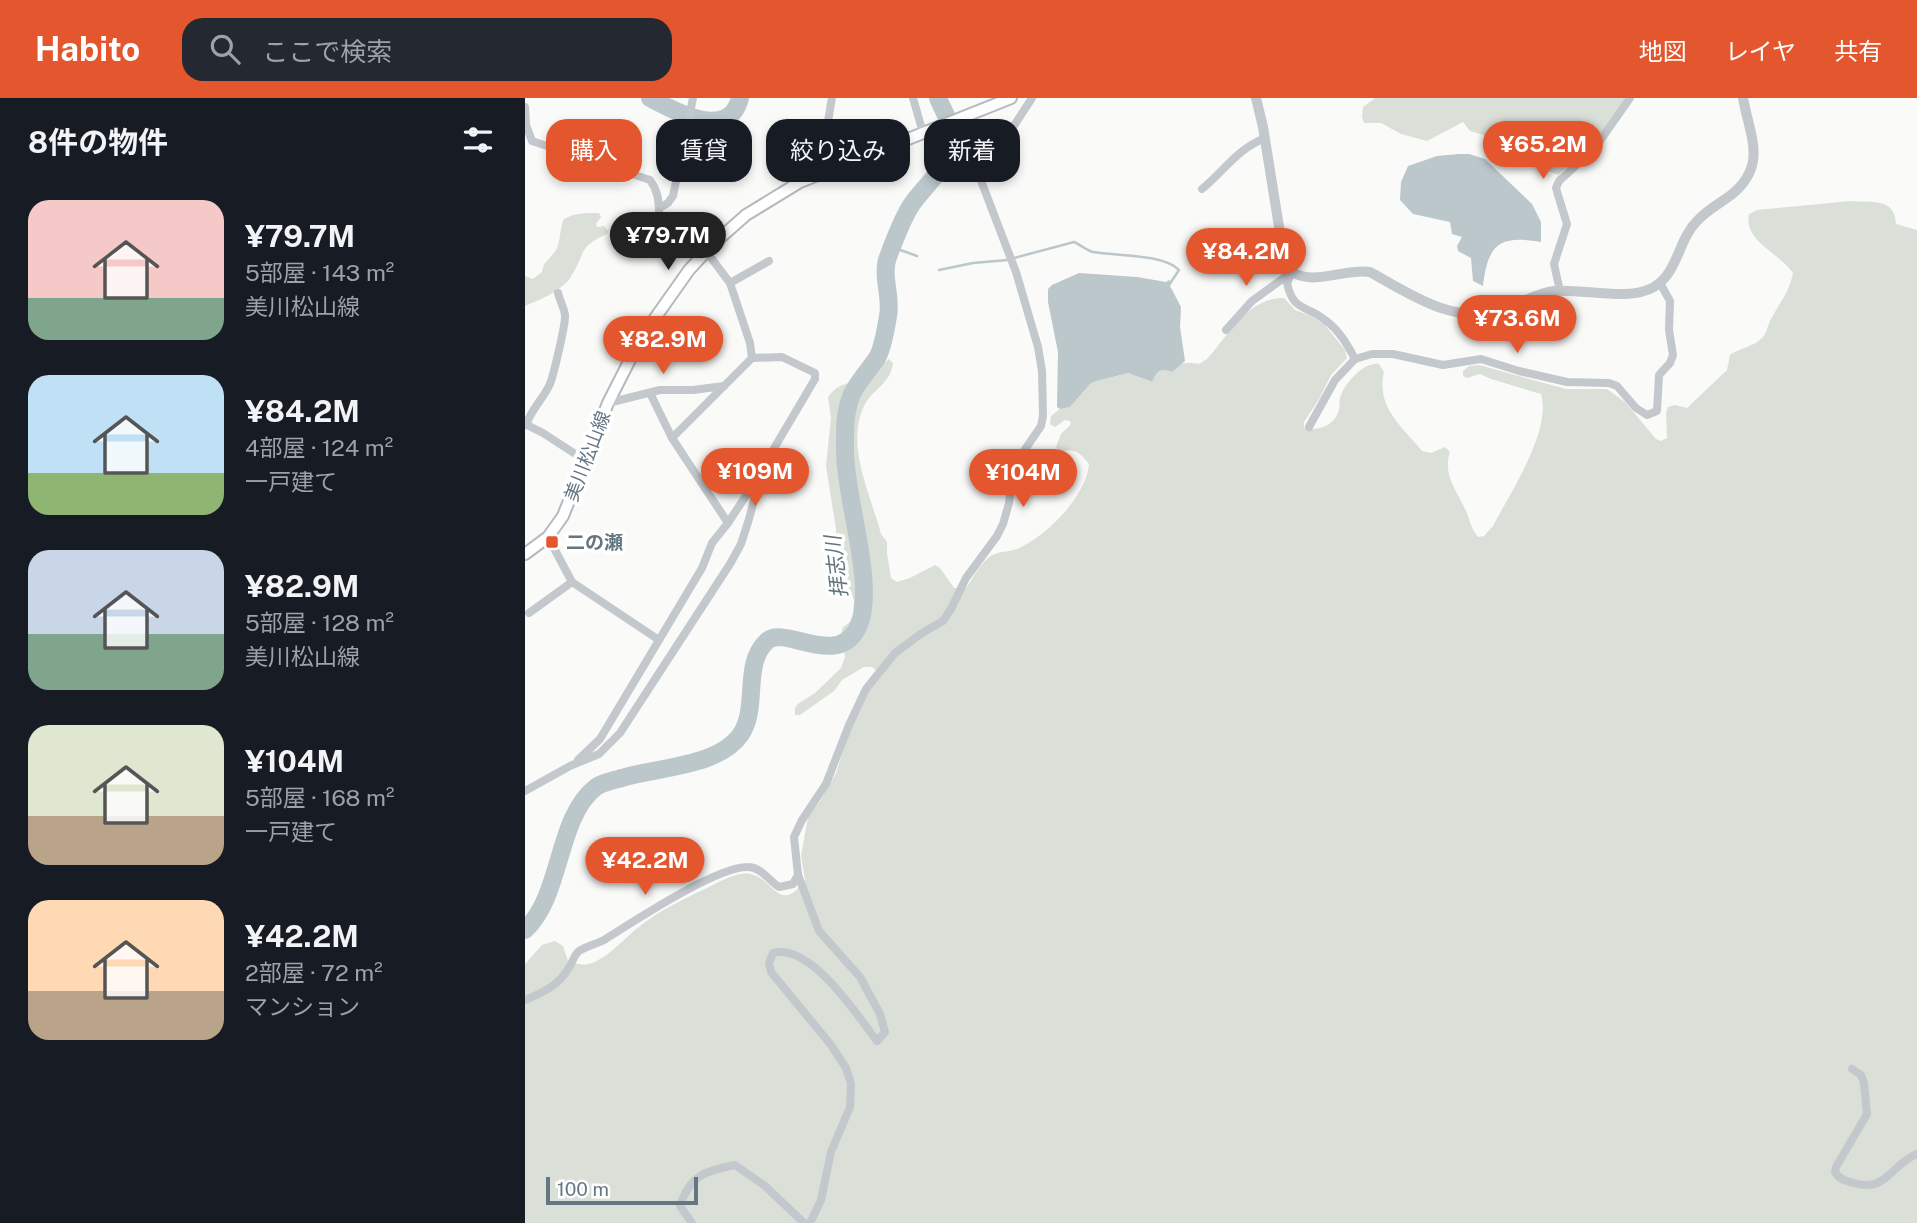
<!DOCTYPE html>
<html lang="ja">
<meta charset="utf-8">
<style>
body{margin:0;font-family:"Public Sans","Noto Sans JP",sans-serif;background:#242831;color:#f1f3f6;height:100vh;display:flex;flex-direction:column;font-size:26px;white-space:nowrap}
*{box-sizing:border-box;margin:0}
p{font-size:23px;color:#9ea1a6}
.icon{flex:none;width:38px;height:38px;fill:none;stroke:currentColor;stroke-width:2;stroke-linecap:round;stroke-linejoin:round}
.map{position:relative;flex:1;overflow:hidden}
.sheet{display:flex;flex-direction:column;background:#171b24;width:525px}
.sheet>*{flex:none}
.top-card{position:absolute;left:21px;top:21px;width:665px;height:63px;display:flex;gap:14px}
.scale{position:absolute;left:21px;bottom:18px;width:152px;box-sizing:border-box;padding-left:7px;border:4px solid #657683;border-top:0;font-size:19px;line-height:24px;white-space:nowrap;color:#657683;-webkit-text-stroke:5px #fff;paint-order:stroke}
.price{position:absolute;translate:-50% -60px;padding:0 16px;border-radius:24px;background:#e4572e;color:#fff;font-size:23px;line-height:46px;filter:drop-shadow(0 2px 4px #0008)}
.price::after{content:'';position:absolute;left:50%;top:42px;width:21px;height:16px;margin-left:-10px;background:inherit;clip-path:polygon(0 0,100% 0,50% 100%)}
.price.selected{background:#222;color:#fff}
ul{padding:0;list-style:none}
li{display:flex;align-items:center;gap:21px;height:175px;padding:0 28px}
li span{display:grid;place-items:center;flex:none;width:196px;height:140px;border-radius:21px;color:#555}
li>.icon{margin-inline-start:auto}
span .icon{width:84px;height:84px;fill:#fffc;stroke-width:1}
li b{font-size:30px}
h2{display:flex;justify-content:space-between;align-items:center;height:84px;padding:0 28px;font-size:30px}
.tag{padding:0 24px;border-radius:21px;background:#171b24;box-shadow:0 4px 10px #0003;font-size:24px;line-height:63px}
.tag.selected{background:#e4572e;color:#fff}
header{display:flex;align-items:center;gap:42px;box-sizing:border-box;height:98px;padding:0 35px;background:#e4572e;color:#fff}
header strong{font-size:33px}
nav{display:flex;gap:38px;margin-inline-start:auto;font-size:24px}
.search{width:490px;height:63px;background:#242831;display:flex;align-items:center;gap:18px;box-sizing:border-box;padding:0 24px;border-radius:21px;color:#9ea1a6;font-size:26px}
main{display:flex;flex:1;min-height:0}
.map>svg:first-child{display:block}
.green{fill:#dadfd7}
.water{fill:#bbc7cb}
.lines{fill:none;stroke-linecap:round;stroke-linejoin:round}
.stream{stroke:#bbc7cb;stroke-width:2.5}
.river{stroke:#bbc7cb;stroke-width:18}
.secondary-casing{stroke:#b3babf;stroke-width:14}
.minor{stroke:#c3c8cc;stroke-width:8}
.tertiary{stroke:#c3c8cc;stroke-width:10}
.secondary{stroke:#fff;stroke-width:10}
.poi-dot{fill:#e4572e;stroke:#fff;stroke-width:2.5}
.labels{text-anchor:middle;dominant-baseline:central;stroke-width:7;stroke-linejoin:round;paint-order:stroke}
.street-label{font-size:19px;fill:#657683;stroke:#fff}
.poi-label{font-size:19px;font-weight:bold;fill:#657683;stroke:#fff;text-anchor:start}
.water-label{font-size:21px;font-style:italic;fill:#60757c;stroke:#fff}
</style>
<header>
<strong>Habito</strong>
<div class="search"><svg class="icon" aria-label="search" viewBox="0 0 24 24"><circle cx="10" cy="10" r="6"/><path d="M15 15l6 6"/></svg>ここで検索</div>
<nav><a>地図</a><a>レイヤ</a><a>共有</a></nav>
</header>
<main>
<section class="sheet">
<h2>8件の物件<svg class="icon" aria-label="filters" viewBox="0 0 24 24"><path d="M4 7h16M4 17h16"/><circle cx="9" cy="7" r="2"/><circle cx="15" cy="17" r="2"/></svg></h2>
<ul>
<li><span style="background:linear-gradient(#f6c9c9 70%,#7fa58c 0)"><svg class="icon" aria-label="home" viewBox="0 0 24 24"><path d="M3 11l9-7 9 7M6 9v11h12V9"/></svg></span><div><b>¥79.7M</b><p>5部屋 · 143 m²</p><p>美川松山線</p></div></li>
<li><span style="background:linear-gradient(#bfe0f5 70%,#8fb573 0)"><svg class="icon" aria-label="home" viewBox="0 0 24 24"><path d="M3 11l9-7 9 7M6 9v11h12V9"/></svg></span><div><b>¥84.2M</b><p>4部屋 · 124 m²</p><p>一戸建て</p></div></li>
<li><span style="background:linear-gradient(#c9d6e8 60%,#7fa58c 0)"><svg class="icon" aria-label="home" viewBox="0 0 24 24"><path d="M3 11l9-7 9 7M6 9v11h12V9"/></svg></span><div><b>¥82.9M</b><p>5部屋 · 128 m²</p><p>美川松山線</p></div></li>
<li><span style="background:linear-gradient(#dfe7d0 65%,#b9a48a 0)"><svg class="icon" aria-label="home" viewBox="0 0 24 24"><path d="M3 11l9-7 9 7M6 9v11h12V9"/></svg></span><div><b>¥104M</b><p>5部屋 · 168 m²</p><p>一戸建て</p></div></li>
<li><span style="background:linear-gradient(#ffd9b3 65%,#b9a48a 0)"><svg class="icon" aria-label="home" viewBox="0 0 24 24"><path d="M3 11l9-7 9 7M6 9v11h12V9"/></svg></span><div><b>¥42.2M</b><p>2部屋 · 72 m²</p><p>マンション</p></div></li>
</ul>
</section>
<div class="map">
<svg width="1392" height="1125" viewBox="0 0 1392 1125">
<rect width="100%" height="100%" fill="#fafaf8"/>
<g class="green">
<polygon points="850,0 1102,0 1068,47 1033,77 1023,73 1018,59 1006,59 999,53 982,48 972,41 945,33 938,24 902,43 876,36 856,25 839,25 837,19 838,9"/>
<path d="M 1325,103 C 1346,105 1370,99 1371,126 L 1392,132 L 1392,1125 L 0,1125 L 0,866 L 17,847 L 30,843 L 38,848 L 43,863 C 49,865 58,868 64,866 C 84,860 99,840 115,828 C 134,813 158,801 180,791 C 193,785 211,773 225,776 C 249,780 254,818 280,782 L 276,758 L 283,719 L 296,702 L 311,675 L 326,629 L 345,592 L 356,577 L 347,569 L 339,569 L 317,582 L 309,593 L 275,617 L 270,617 L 270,610 L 273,606 L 290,595 L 316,570 L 320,559 L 316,535 L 318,529 L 324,525 L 328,518 L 329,502 L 311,461 L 311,431 L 301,368 L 306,320 L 303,299 C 317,281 325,288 342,280 C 352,276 356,267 364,261 L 368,265 C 366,286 347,291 339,308 C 320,348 346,397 356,436 L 362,444 L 362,455 L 366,480 L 372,484 L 385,480 L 410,467 L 415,470 L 429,490 L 441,490 C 448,480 454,468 463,460 C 472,452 484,455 494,450 C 522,438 562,397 564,366 C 554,354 551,350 535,354 L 531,349 L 536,336 L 546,326 L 545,323 L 540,322 L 530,329 L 525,326 L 526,318 L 535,311 L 545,309 L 565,286 L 573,283 L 603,275 L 626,284 C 633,267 659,263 674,266 L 682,261 C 703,238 723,199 759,200 L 770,212 L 786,218 L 799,226 L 820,252 L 822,260 L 806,277 L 794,301 L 779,324 L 779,330 C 793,334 811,327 814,311 C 815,308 814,304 815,300 C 819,286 839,263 854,266 L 859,274 C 851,310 877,328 897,353 L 906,355 L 920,349 L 925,354 C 917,376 932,393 941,413 C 945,422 946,431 953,439 L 959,438 L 968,428 C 985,395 1027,333 1016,296 L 966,281 L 955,276 L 942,280 L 938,278 L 938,273 L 944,268 L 954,267 L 1041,291 L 1082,291 L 1100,304 L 1131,341 L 1136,343 L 1142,340 L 1141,315 L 1143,309 L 1150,307 L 1162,310 L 1202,272 L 1205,257 C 1215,250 1227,249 1236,241 C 1242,236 1242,228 1246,221 C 1255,204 1264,195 1268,175 C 1255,155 1218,143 1224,116 L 1232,112 Z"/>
<path d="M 60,115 L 74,115 L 76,119 L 71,126 L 72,129 L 79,128 L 83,133 L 82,136 C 53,149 61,154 47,177 C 38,193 16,201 0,208 L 0,178 L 8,181 L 17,174 C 19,163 23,163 29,155 C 36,147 34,131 39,121 L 48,117 Z"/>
</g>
<g class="water">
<path d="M 934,56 L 944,56 L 960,61 L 1007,106 L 1016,124 L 1016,144 C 974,137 963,146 958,188 L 948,183 L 946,160 L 933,153 L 932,148 L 937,139 L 927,136 L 925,124 L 888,116 L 875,102 L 876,84 L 883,68 L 912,58 Z"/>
<path d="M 554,175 L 612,179 L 641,184 L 644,182 L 647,185 L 645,188 L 656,209 L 655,229 L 660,263 L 647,274 C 636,269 631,274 627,284 L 603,275 L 572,283 L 565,286 L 545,309 L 535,311 L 532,309 L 533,254 L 523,204 L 523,191 L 527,187 Z"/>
</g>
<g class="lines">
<g class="stream">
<polyline points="367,149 392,158"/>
<path d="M 489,160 L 549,144 C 556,147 561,152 568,154 C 591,158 639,156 654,172 L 646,184"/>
<polyline points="414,172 448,165 483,162"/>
</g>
<g class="river">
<path d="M 125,0 C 149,13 204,44 215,0"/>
<path d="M 0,832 C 38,796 31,720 71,689 C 78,684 89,682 97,680 C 132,669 194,669 216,636 C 234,609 217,566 242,543 C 260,527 311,570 332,531 C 353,493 320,401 320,354 C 320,334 319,315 327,296 C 334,282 344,272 352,260 C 358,250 361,230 363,218 C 367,200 356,177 363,159 C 369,143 376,124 385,109 C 399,86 430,67 427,35 C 426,24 417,11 413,0"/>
</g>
<g class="secondary-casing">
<polyline id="secondary" points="0,456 23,439 38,418 83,305 116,240 164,172 187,147 221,117 275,84 486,0"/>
</g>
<g class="minor">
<polyline points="388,0 398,35"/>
<path d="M 0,9 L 1,27 L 7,43 L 125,82 C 141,104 127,119 142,135 L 166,133 L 187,147"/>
<path d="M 275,84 C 274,70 291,58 297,45 C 303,32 304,14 307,0"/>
<path d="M 677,91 C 699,73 712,51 740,40"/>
<polyline points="136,109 143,105 148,98 168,0"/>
<path d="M 767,174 L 762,185 C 768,214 782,207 800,222 C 814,232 822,246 830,261 L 847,256 L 868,256 L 918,267 L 956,261 L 994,273 L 1042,284 L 1084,285 L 1092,288 L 1111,310 L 1122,317 L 1132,313 L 1134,277 L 1145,265 L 1148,257 L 1144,232 L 1145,203 L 1135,185"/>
<polyline points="205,185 244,163"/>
<polyline points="1035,193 1029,166 1042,126 1033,97 1031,90 1034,83 1070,50 1105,0"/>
<polyline points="701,232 727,203 767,174"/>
<polyline points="125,295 147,340"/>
<polyline points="83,305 135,292 168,292 199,288"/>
<polyline points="0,326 18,335 61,363"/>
<path d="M 1,327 C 6,312 17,302 24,288 C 28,281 41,224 40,217 C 39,210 35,203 33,195"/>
<polyline points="784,329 810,282 830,261"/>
<polyline points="203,425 234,378"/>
<polyline points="23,439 47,484 134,542"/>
<polyline points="4,515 47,484"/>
<polyline points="53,662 75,641 177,470 187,445 203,425 147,340 227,260"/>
<polyline points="0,693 45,668 74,656 95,635 205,466 216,446 224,421 238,369 290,281 290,275 257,259 227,260 225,245 205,185 181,153"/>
<path d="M 0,902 C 17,895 33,888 43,871 C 48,865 48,858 54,853 C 62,848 71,846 79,842 C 108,824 192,768 223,769 C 236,769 243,782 254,789 L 268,786 L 273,777"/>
<path d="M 1327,971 L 1336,977 L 1339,985 L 1342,1016 L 1311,1069 L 1310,1074 C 1314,1081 1320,1083 1329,1085 C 1362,1095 1366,1066 1392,1056"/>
<path d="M 167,1125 L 155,1108 C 165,1077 180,1073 210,1067 L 240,1088 L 279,1125"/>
<path d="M 285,1125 L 296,1102 L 306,1054 L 325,1009 L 326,986 L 321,970 L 306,947 L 246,874 L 244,865 L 248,855 C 286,845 332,917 352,943 L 360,934 L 355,916 L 335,879 L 294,833 L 273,777 L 269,739 L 277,722 L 301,686 L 324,627 L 341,591 L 370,555 L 397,535 L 418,523 L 426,511 L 441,480 L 472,438 L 478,426 L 484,405 L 488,369 L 516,328 L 518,318 L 517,273 L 513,249 L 491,174 L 455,80 L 507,0"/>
</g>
<path class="tertiary" d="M 731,0 L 738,29 L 759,160 L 767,174 C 790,188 820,170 845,174 C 885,196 927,226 974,213 C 993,208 1009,195 1029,193 C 1058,190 1103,204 1129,189 C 1153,175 1153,142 1172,123 C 1182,112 1194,106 1206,97 C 1243,67 1225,39 1218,0"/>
<use href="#secondary" class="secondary"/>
</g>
<rect class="poi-dot" x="20" y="437" width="14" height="14" rx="3.5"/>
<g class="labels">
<g class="street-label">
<text transform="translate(62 358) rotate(-69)">美川松山線</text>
</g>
<g class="poi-label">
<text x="41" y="444">二の瀬</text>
</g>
<g class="water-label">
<text transform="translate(311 469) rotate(-97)">拝志川</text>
</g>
</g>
</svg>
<div class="scale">100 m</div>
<b class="price" style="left:1018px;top:83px">¥65.2M</b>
<b class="price selected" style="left:143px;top:174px">¥79.7M</b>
<b class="price" style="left:721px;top:190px">¥84.2M</b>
<b class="price" style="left:992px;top:257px">¥73.6M</b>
<b class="price" style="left:138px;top:278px">¥82.9M</b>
<b class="price" style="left:230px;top:410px">¥109M</b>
<b class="price" style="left:498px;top:411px">¥104M</b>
<b class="price" style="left:120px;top:799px">¥42.2M</b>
<div class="top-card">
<a class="tag selected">購入</a>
<a class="tag">賃貸</a>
<a class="tag">絞り込み</a>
<a class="tag">新着</a>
</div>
</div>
</main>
